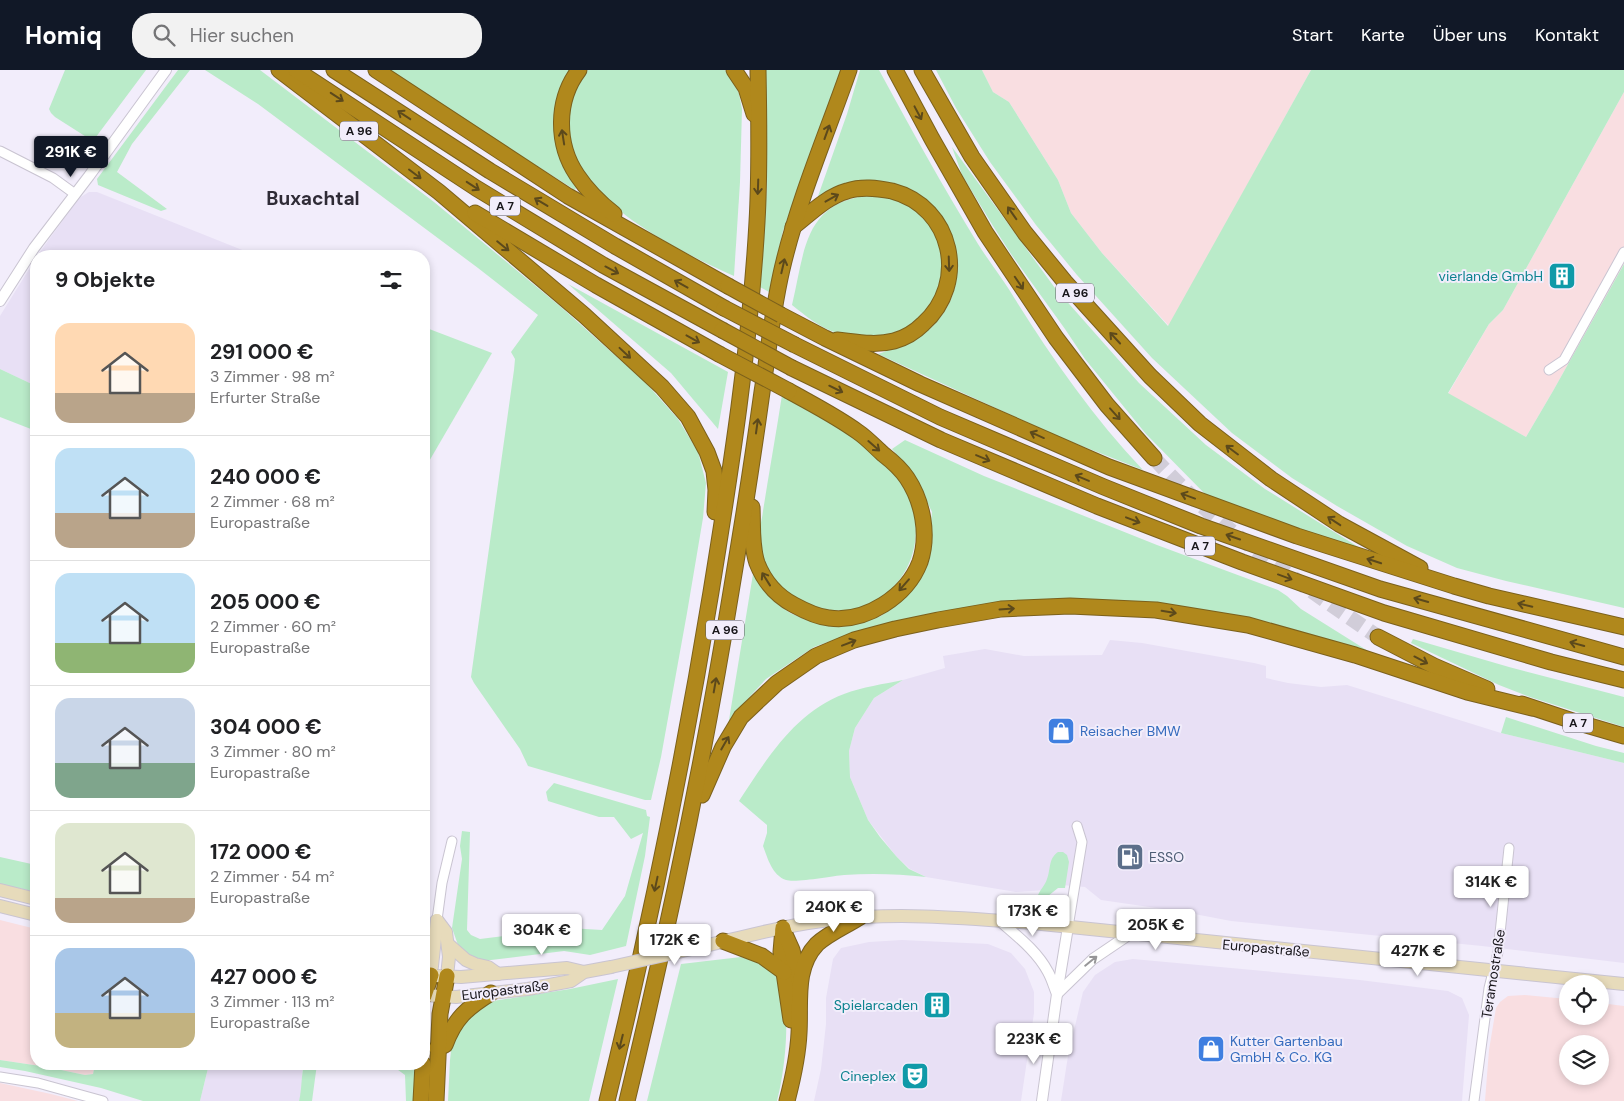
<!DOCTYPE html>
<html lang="de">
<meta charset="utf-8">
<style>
body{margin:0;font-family:"DM Sans",sans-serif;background:#f2f2f2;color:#202124;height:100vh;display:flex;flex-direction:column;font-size:19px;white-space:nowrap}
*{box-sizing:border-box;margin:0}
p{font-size:16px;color:#757577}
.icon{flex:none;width:28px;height:28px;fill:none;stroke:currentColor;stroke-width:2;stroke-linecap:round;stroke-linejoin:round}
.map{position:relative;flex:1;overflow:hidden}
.drawer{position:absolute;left:30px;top:180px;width:400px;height:820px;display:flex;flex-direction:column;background:#fff;border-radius:20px;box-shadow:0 2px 8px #0003}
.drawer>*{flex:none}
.tools{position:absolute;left:1559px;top:905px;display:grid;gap:10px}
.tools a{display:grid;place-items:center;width:50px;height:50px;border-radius:50%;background:#fff;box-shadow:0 2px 8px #0003;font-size:25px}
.price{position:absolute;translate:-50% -42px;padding:0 11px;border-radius:5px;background:#fff;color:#222;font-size:16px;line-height:32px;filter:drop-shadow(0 1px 2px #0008)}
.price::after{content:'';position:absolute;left:50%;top:30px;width:15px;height:11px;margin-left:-8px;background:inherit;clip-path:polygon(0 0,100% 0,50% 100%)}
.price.on{background:#111827;color:#fff}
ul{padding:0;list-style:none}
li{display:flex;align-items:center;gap:15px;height:125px;padding:0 25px}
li+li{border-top:1px solid #e0e0e0}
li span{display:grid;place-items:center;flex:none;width:140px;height:100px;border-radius:15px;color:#555}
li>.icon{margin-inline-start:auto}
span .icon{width:60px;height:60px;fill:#fffc;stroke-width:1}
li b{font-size:21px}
h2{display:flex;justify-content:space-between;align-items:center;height:60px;padding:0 25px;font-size:21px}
header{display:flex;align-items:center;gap:30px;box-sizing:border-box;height:70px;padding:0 25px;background:#111827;color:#fff}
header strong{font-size:24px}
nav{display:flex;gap:28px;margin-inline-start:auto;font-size:18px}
.search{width:350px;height:45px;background:#f2f2f2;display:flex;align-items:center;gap:12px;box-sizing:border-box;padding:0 18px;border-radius:20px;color:#757577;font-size:19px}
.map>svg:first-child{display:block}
.built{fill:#e8e0f5}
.industrial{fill:#f9dee1;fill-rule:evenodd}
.green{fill:#baebc9}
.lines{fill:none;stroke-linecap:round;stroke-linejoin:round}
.motorway-tunnel{stroke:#d1cdd9;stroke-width:15;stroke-dasharray:15 8;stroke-linecap:butt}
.minor-casing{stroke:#c9c4d1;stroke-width:11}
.tertiary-casing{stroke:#c9c4d1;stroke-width:12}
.secondary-casing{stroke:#c9c4d1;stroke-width:14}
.motorway-casing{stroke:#7b601c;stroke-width:17}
.minor{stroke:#fff;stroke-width:9}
.tertiary{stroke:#fff;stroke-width:10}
.secondary{stroke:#e7dbbb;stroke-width:12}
.motorway{stroke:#b0881c;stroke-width:15}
.secondary-bridge-casing{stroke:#c9c4d1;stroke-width:14;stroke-linecap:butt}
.motorway-bridge-casing{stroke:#7b601c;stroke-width:17;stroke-linecap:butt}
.secondary-bridge{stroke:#e7dbbb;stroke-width:12}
.motorway-bridge{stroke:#b0881c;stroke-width:15}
.oneway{stroke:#5c491b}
.oneway2{stroke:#979698}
.labels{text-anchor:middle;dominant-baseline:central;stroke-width:4;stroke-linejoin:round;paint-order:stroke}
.shield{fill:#f2edfb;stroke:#59565e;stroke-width:1}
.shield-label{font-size:12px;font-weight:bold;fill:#18161b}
.culture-label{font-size:14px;fill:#0d838f;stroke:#f2edfb;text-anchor:end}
.shop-label{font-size:14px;fill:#366cbe;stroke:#f2edfb;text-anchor:start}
.service-label{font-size:14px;fill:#4e5e75;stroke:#f2edfb;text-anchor:start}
.street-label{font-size:14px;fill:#18161b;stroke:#f2edfb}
.district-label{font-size:19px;font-weight:bold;fill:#2f2b36;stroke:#f2edfb}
</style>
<header>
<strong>Homiq</strong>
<div class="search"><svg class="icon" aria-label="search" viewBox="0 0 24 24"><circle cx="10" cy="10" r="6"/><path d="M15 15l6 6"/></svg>Hier suchen</div>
<nav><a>Start</a><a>Karte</a><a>Über uns</a><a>Kontakt</a></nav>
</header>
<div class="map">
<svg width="1624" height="1031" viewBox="0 0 1624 1031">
<rect width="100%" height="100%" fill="#f2edfb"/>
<g class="built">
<polygon points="89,122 97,122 257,186 37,186 79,128"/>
<polygon points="36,188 36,316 0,299 0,246"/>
<polygon points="1110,570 1142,573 1254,593 1266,596 1266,608 1288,613 1321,617 1347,615 1501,663 1624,693 1624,893 1482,876 1231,851 1184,842 1101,830 1085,817 1062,815 1046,820 1016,822 926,807 910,799 896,786 868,750 850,707 849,681 855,658 874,628 903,610 945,598 943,586 985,579 1024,586 1102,585"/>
<polygon points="902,870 988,874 1011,883 1025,899 1034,922 1034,943 1021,1031 814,1031 821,999 826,954 826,928 833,889 841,878 869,872"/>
<polygon points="1133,889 1360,910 1448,921 1462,928 1469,945 1462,1031 1061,1031 1068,986 1083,922 1095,905 1115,892"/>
<polygon points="209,994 304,994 302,1003 302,1021 299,1031 200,1031"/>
</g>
<g class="industrial">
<polygon points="982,0 1311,0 1169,256 1102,183 1071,143 1058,110 1009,32 993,22"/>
<polygon points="1624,22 1624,194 1553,321 1526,367 1448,324 1489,254 1503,240"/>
<polygon points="0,850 36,859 36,994 95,994 93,1004 85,1005 47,997 0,990"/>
<path d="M 1525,925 L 1567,929 L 1568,946 L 1600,946 L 1600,933 L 1624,936 L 1624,1031 L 1485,1031 L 1489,980 L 1496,938 L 1500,932 L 1508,926 ZM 1568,974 L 1600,974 L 1600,1006 L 1568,1006 Z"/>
<polygon points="0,1013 51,1024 78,1031 0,1031"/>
</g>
<g class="green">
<polygon points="65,0 146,0 90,75 88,73 88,68 55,47 51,43 49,39"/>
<polygon points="178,0 190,0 132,74 117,102 167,139 161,141 98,115 97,109"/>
<polygon points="205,0 260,0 434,132 561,237 646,313 678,349 698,382 706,413 703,448 687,543 661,687 651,730 645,730 528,696 520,679 474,613 471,607 514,300 515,289 511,282 538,245 478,198 258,34"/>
<path d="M 385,0 L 571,0 C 545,41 552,78 576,118 L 575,120 Z"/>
<path d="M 588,0 L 725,0 L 734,11 L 739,24 L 742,39 L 740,112 L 734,206 C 659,172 515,101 588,0 Z"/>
<polygon points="765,0 841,0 783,161 769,222 760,217 767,115"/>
<path d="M 860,0 L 879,0 C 911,59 943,117 978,174 C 988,190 1000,205 1010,221 C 1049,284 1092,346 1143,400 L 1059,367 L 878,284 C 907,274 929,267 946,239 C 967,205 958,153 925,130 C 921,127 916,123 912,122 C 906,120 896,123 889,123 C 865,125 841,127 817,129 L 847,44 Z"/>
<polygon points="936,0 982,0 993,22 1009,32 1058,110 1071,143 1102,183 1168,256 1311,0 1624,0 1624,22 1503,240 1489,254 1448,323 1526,367 1553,321 1624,194 1624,538 1506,511 1457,498 1407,476 1337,436 1292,408 1232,363 1152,288 1077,205 1036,155 990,92 956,38"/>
<polygon points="952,77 1055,218 1139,313 1206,375 1265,419 1368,483 1206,425 1146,364 1085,289 1065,259 1011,184 993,156 962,105"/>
<path d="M 871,125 C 882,127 894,128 904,133 C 955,158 955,229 907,258 C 903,260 899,264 894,265 C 877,271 854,267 837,263 C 820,258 806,246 792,235 C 805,181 803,132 871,125 Z"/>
<polygon points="568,214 728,302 718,359 671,303"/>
<polygon points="424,257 492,283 424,400"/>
<polygon points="0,299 36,316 36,361 0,347"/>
<path d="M 782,325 C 821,347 865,368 894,403 C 954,476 880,574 797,529 C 777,518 763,497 759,475 C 757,465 762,451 763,441 C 769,403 776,364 782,325 Z"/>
<polygon points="905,370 984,406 1157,475 1278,520 1287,526 1301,539 1368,581 1366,584 1251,550 1200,539 1140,532 967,539 928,544 850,564 814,577 766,609 743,634 728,656 753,504 763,520 775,532 790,543 809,551 833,555 862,552 881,546 906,526 919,508 930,465 932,442 913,403 892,379"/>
<polygon points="1413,569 1509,597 1624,627 1624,657 1530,627 1499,615 1411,573"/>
<path d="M 903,610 L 874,628 L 855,658 L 849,681 L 850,707 L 868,750 L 880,767 L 896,786 L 909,799 L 926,807 C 899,804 872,803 844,805 C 832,806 796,813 786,810 C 772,805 768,789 763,776 L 767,763 L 767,755 L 739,731 C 766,690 795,642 844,624 C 862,617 884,614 903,610 Z"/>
<polygon points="1506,647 1596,676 1624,683 1624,693 1501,663"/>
<polygon points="554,713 646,740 647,746 650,747 645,786 626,876 590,885 564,881 491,890 483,890 473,887 465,882 458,875 452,858 462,789 460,776 462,761 470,762 467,860 471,865 480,869 569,858 602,860 625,826 643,763 631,769 614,747 599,747 548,731 546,722"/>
<path d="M 1058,782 L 1063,782 L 1067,785 L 1069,792 L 1065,818 L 1058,818 L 1043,830 L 1041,830 L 1037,828 C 1039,820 1045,816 1047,809 C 1051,799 1048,789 1058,782 Z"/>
<polygon points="0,787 36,795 36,822 0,814"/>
<path d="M 741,887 C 753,890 767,893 775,903 C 794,927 785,1002 777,1031 L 647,1031 L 681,894 Z"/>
<polygon points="618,909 589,1031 448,1031 450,990 452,972 455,961 480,937 493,931 570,919"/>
<polygon points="0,990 47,997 85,1005 93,1004 95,994 209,994 200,1031 143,1031 101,1018 25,1001 0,997"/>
<path d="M 304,994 L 317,994 L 312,1031 L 299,1031 C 302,1019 301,1006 304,994 Z"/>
<polygon points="382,994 416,994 415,1031 406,1031 405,1005 394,997"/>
</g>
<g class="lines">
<path class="motorway-tunnel" d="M 1154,388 C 1219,460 1300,513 1378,567"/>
<g class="minor-casing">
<g id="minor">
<polyline points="0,81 53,108 75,124"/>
<polyline points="1549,300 1564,290 1624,182"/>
<polyline points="437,850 442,813 452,771"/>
<polyline points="1068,857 1082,772 1077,756"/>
<polyline points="0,1007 38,1013 103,1031"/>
<polyline points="1474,1031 1489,918 1498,882 1509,778"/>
</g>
</g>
<g class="tertiary-casing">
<g id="tertiary">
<polyline points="0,231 34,178 89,106 166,0"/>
<path d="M 1000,851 C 1017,866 1037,881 1048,902 C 1052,909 1054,917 1057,924"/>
<polyline points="1057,924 1093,889 1130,864"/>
<polyline points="1042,1031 1057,924 1068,857"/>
</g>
</g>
<g class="secondary-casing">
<g id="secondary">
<polyline points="0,820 36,829"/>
<polyline points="0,836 36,845"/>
<polyline points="437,850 446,862 449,887 447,906"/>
<polyline points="449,875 466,890 475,894 488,897 498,904"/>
<path d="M 696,878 C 740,868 785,855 830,850 C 897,842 965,848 1032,853 L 1624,914"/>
<polyline points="431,905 437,850"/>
<polyline points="437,906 461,907 567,898 584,902"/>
<polyline points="424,925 456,927 528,919 571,911 584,902 611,897"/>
</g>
</g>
<g class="motorway-casing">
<g id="motorway">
<polyline points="279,0 439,122 584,245 662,317 688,347 707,382 714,401 716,420 715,442"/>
<polyline points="296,0 476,118 603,195 722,260"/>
<polyline points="334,0 490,101 615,176 724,238"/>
<polyline points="376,0 568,126 728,216"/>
<path d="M 579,0 C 556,30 556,74 577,105 C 587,120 600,133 614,144"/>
<polyline points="734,0 746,18 754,44"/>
<polyline points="895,0 932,69 985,162 1056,268 1107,335 1154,388"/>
<polyline points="922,0 972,87 1025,163 1065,212 1150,306 1200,354 1271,409 1339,454 1420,498"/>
<polyline points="475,143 596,215 719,284"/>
<path d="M 793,157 C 810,144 826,127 847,121 C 862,116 877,118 892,121 C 953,137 969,213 923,254 C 915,262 905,268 894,271 C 875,276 856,272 837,270"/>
<polyline points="781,245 825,268 920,314 1109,397 1297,466 1454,516 1489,526 1624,557"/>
<polyline points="795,275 940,347 1104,417 1201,456 1380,519 1624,587"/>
<polyline points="792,298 941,370 1097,436 1242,492 1384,543 1551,592 1624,610"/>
<path d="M 752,437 C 753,455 751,475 757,493 C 764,511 777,526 794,535 C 805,541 817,547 829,548 C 866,553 907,526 920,492 C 929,465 923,432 907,408 C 901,399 892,391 883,384 C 875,377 867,368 858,362 C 836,346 812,334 789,321"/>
<polyline points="1378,567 1434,596 1487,619"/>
<polyline points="1522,634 1576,652 1624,666"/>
<polyline points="702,725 723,677 741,647 777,613 816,586 854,570 895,559 938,550 1001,539 1070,536 1156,540 1248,555 1355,585 1467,622 1532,638"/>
<polyline points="783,858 781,882 791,950"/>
<polyline points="783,860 792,880 799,910"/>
<polyline points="723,871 762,886 784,902"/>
<polyline points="424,926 431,905"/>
<path d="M 437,978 L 445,975 C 455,948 467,938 491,923"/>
<polyline points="421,1031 423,994"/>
<polyline points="436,1031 440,944 447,906"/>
<path d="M 607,1031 C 648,863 683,693 711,522 C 731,399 750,276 757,152 C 760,101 759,51 758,0"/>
<path d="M 627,1031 C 668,861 704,689 732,516 C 743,451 753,387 762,322 C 769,278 773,234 784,191 C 800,126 827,63 849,0"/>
<path d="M 787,1031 C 793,1008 798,986 799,963 C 801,933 794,898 817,874 C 829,863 846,856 860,847"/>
</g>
</g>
<use href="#minor" class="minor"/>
<use href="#tertiary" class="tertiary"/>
<use href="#secondary" class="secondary"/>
<use href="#motorway" class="motorway"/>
<g class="secondary-bridge-casing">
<polyline id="secondary-bridge" points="611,897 696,878"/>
</g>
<g class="motorway-bridge-casing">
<g id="motorway-bridge">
<polyline points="728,216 781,245"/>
<polyline points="724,238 795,275"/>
<polyline points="722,260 792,298"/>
<polyline points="719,284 789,321"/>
</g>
</g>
<use href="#secondary-bridge" class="secondary-bridge"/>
<use href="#motorway-bridge" class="motorway-bridge"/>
</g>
<defs><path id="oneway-shaft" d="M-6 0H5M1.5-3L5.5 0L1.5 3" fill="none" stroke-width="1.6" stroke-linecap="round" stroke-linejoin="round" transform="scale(1.25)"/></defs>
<g class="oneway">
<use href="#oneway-shaft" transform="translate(337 27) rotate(33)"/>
<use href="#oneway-shaft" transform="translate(918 43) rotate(62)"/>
<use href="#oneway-shaft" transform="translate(404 45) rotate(-147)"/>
<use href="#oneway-shaft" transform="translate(827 62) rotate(-70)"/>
<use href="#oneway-shaft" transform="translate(563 67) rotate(-99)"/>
<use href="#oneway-shaft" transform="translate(415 104) rotate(37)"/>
<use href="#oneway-shaft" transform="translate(473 116) rotate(33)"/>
<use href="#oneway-shaft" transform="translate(758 117) rotate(92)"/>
<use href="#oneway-shaft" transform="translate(832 128) rotate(-29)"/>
<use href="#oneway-shaft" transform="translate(541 132) rotate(-149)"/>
<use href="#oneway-shaft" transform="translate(1012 143) rotate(-125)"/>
<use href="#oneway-shaft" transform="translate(503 176) rotate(39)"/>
<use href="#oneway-shaft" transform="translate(949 194) rotate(88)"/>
<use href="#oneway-shaft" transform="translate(783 196) rotate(-77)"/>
<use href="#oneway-shaft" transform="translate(612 200) rotate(28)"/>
<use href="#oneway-shaft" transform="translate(1019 213) rotate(56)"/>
<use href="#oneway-shaft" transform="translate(681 214) rotate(-151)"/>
<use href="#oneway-shaft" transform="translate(1115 268) rotate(-133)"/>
<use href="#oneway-shaft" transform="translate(693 269) rotate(29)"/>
<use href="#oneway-shaft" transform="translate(625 283) rotate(43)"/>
<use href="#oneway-shaft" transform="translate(836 319) rotate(26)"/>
<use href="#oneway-shaft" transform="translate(1115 344) rotate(48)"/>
<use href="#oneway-shaft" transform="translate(757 356) rotate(-82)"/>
<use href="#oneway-shaft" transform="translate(1037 365) rotate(-156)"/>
<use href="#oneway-shaft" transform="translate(874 376) rotate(41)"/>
<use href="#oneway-shaft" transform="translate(1232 380) rotate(-143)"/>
<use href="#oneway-shaft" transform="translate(983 388) rotate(23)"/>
<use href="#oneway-shaft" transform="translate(1082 408) rotate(-157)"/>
<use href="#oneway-shaft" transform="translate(1188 426) rotate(-160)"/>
<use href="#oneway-shaft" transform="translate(1133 450) rotate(21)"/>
<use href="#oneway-shaft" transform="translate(1334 451) rotate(-147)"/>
<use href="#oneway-shaft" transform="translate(1233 467) rotate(-161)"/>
<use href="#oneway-shaft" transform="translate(1374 491) rotate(-162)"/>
<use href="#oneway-shaft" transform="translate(1285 507) rotate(20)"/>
<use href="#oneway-shaft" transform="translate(766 509) rotate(-122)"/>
<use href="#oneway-shaft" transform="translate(904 515) rotate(131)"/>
<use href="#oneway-shaft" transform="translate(1421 530) rotate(-164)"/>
<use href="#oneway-shaft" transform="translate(1525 535) rotate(-166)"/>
<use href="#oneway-shaft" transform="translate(1007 539) rotate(-4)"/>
<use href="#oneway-shaft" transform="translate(1169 542) rotate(9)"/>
<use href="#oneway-shaft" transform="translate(849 573) rotate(-21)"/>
<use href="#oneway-shaft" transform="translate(1577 574) rotate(-165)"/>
<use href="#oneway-shaft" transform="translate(1421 590) rotate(28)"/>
<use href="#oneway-shaft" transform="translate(715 615) rotate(-80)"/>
<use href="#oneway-shaft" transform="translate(725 673) rotate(-60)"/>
<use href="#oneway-shaft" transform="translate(656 814) rotate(102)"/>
<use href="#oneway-shaft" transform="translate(621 972) rotate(104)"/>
</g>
<use class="oneway2" href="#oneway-shaft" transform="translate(1091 891) rotate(-39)"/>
<defs>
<g id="building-square" transform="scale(1.4375)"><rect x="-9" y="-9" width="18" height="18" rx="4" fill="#0f9aa8" stroke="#f2edfb"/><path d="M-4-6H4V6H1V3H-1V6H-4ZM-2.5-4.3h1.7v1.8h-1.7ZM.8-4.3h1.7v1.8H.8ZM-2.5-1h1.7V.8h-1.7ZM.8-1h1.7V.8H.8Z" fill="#fff"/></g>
<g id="shop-square" transform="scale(1.4375)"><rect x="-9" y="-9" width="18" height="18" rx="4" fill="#3f7fe0" stroke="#f2edfb"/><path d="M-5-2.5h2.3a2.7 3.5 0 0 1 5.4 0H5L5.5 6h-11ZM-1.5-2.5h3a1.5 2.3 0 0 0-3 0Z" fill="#fff"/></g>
<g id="fuel-square" transform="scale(1.4375)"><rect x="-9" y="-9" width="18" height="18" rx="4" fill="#5c6f8a" stroke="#f2edfb"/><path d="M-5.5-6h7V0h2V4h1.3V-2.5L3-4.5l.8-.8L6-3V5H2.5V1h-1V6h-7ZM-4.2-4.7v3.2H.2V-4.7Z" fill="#fff"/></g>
<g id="theatre-square" transform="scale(1.4375)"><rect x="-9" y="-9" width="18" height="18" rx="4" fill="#0f9aa8" stroke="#f2edfb"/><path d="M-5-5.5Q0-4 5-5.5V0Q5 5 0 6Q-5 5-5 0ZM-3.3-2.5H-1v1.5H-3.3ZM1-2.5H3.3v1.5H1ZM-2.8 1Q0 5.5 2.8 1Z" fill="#fff"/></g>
</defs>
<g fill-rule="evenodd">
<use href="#building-square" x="1562" y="206"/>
<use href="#shop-square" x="1061" y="661"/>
<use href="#fuel-square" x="1130" y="787"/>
<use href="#building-square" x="937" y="935"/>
<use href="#shop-square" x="1211" y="979"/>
<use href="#theatre-square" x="915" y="1006"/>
</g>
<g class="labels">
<g class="shield">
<rect x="340" y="51.5" width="38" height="19" rx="4"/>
<rect x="490" y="126.5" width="30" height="19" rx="4"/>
<rect x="1056" y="213.5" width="38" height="19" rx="4"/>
<rect x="1185" y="466.5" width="30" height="19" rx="4"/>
<rect x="706" y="550.5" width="38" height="19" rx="4"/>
<rect x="1563" y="643.5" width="30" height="19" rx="4"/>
</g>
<g class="shield-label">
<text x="359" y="61">A 96</text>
<text x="505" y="136">A 7</text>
<text x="1075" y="223">A 96</text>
<text x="1200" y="476">A 7</text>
<text x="725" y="560">A 96</text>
<text x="1578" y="653">A 7</text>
</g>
<g class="culture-label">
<text x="1543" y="206">vierlande GmbH</text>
<text x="918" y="935">Spielarcaden</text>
<text x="896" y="1006">Cineplex</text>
</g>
<g class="shop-label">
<text x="1080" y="661">Reisacher BMW</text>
<text x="1230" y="971">Kutter Gartenbau<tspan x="1230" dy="16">GmbH &amp; Co. KG</tspan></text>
</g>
<g class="service-label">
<text x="1149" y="787">ESSO</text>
</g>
<g class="street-label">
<text transform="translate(1266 878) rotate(5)">Europastraße</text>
<text transform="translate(1493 904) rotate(-81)">Teramostraße</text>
<text transform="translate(505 920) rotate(-7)">Europastraße</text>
</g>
<g class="district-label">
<text x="313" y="128">Buxachtal</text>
</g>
</g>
</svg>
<div class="tools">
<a><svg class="icon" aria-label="locate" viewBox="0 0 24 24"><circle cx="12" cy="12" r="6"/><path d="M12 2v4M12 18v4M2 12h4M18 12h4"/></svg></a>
<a><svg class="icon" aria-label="layers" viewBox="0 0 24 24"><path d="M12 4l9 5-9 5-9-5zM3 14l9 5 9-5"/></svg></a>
</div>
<b class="price on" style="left:71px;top:108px">291K €</b>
<b class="price" style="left:1491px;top:838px">314K €</b>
<b class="price" style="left:834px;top:863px">240K €</b>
<b class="price" style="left:1033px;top:867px">173K €</b>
<b class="price" style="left:1156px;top:881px">205K €</b>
<b class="price" style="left:542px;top:886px">304K €</b>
<b class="price" style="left:675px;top:896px">172K €</b>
<b class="price" style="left:1418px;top:907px">427K €</b>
<b class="price" style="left:1034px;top:995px">223K €</b>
<section class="drawer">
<h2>9 Objekte<svg class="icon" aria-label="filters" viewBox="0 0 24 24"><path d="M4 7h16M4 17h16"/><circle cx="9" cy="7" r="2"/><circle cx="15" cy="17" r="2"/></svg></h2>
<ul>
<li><span style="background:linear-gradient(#ffd9b3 70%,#b9a48a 0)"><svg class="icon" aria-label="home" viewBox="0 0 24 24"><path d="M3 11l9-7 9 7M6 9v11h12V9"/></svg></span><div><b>291 000 €</b><p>3 Zimmer · 98 m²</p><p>Erfurter Straße</p></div></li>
<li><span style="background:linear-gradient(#bfe0f5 65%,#b9a48a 0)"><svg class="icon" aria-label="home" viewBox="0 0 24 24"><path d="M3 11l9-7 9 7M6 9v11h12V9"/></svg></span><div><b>240 000 €</b><p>2 Zimmer · 68 m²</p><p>Europastraße</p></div></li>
<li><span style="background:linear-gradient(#bfe0f5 70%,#8fb573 0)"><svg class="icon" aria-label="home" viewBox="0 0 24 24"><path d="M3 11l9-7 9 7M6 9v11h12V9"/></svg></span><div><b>205 000 €</b><p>2 Zimmer · 60 m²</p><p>Europastraße</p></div></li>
<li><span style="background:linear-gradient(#c9d6e8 65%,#7fa58c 0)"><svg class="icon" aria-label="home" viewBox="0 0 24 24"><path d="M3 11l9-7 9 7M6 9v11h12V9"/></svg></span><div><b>304 000 €</b><p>3 Zimmer · 80 m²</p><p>Europastraße</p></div></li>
<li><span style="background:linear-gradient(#dfe7d0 75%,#b9a48a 0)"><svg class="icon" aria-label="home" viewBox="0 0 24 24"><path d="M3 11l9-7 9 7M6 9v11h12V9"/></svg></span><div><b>172 000 €</b><p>2 Zimmer · 54 m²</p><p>Europastraße</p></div></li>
<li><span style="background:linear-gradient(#a9c7e8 65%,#c2b280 0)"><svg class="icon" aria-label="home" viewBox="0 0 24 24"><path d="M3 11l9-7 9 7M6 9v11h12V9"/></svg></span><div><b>427 000 €</b><p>3 Zimmer · 113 m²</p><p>Europastraße</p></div></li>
</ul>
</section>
</div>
